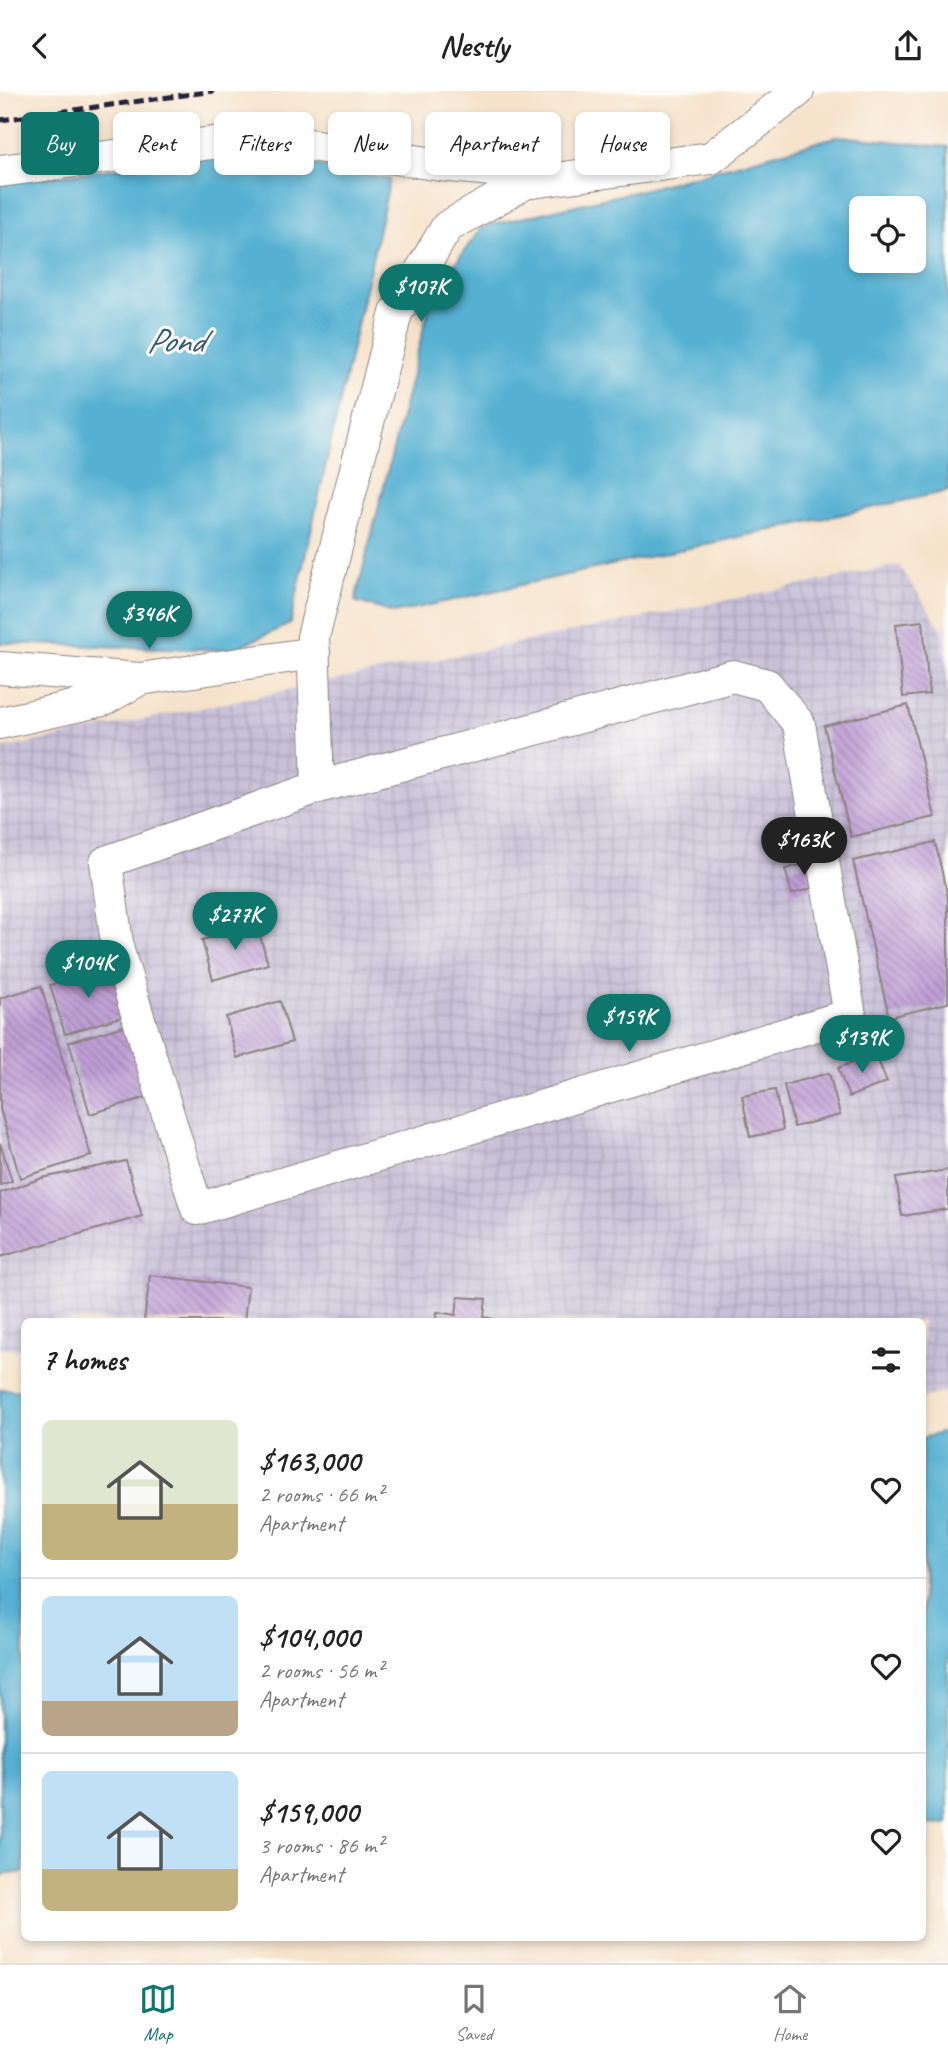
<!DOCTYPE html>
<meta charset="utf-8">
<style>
body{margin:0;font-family:Caveat,sans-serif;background:#f2f2f2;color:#222;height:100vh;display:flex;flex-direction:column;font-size:26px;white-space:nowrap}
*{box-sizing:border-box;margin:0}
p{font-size:23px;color:#767676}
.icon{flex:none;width:38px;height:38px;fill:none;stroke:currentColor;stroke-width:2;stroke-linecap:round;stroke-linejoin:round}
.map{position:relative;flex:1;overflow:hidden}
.drawer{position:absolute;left:21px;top:1227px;width:905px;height:623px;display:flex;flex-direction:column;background:#fff;border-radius:10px;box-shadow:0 4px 10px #0003}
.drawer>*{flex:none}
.hud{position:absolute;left:21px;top:21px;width:906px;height:63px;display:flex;gap:14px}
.buttons{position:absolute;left:849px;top:105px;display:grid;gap:14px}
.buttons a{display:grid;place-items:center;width:77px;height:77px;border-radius:10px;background:#fff;box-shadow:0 4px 10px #0003;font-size:35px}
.price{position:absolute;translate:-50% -60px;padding:0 16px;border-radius:24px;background:#0f766e;color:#fff;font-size:23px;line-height:46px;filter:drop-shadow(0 2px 4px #0008)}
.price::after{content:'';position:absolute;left:50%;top:42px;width:21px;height:16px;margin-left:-10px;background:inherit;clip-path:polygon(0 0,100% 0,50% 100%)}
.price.on{background:#222;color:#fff}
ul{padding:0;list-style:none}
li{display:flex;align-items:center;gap:21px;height:175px;padding:0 21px}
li+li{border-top:2px solid #e0e0e0}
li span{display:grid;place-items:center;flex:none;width:196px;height:140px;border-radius:10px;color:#555}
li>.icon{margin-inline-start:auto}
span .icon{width:84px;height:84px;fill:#fffc;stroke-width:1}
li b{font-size:30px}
h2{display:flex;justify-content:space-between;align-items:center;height:84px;padding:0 21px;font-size:30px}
.tag{padding:0 24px;border-radius:10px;background:#fff;box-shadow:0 4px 10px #0003;font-size:24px;line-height:63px}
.tag.on{background:#0f766e;color:#fff}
header{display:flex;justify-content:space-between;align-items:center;height:91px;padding:0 21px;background:#fff;font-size:32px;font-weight:700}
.tabs{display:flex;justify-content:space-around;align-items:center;height:98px;border-top:2px solid #e0e0e0;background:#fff;font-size:19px;color:#767676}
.tabs a{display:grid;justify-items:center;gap:4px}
.tabs .on{color:#0f766e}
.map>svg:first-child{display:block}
.built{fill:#e6d3f0}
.industrial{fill:url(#industrial-grid)}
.water{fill:#54b0d2;stroke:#3b6986;stroke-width:2;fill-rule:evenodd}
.building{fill:url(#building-back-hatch)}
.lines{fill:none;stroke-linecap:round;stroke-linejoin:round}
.street-casing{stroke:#8c8282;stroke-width:34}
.street{stroke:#fff;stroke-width:32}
.rail{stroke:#22223b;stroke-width:5;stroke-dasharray:10 5;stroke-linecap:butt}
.labels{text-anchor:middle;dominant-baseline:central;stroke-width:6;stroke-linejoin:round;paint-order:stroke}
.water-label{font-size:35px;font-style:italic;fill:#365b77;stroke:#fdfcf7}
</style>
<header><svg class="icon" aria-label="back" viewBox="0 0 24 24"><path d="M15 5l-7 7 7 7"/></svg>Nestly<svg class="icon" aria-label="share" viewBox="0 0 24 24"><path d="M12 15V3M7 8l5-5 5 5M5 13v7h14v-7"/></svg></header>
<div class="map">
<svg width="948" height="1872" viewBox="0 0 948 1872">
<defs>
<pattern id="industrial-grid" width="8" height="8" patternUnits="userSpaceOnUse" patternTransform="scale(1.75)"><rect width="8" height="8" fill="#c8c0d8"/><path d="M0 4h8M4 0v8" fill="none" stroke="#aca5ba"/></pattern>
<pattern id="building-back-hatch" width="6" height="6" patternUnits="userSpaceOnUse" patternTransform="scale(1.75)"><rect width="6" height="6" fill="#bf9fd5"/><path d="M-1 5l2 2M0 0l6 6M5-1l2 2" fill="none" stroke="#9b81ae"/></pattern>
</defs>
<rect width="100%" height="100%" fill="#fdfcf7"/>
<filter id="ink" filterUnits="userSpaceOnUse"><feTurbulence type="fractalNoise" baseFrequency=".0143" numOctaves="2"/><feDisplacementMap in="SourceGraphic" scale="14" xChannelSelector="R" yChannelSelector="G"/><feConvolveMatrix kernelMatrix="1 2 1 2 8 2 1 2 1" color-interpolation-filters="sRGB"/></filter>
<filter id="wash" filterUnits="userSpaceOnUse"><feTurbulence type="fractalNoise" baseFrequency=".00686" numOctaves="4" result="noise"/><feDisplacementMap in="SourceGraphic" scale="28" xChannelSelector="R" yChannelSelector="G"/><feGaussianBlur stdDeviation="1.57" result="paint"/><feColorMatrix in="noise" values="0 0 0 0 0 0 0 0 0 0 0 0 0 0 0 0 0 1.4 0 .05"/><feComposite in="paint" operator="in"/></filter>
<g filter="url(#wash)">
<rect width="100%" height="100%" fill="#f6e2ca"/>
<polygon class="built" points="948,534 948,590 941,537"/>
<polygon class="industrial" points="899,474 941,537 948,591 948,1300 922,1307 922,1230 24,1230 24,1259 0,1257 0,658"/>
<g class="water">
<path d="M 839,45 L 948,56 L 948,400 L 394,522 L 355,510 L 432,204 L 482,136 L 646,98 ZM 861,117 L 914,117 L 914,170 L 861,170 Z"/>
<polygon points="250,61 390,88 290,533 232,559 0,552 0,92"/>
<polygon points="0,1298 24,1300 24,1781 0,1784"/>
<polygon points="948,1340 948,1734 922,1733 922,1347"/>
</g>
<g id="blocks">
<g class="building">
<polygon points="923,530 929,603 903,606 896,533"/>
<polygon points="908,614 935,726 851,746 824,635"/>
<polygon points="935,751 948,807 948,912 889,926 853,770"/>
<polygon points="816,770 823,794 792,803 785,778"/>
<polygon points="257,834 268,873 213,889 202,849"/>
<polygon points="112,875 127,924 65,943 50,894"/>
<polygon points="41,895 91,1065 20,1087 0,1018 0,907"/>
<polygon points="280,910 292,951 237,967 226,926"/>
<polygon points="131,933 151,1005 90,1023 69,951"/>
<polygon points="875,962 887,991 849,1006 838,977"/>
<polygon points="829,982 840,1024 794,1036 784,994"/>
<polygon points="775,999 783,1039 750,1046 742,1005"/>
<polygon points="0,1052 12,1090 0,1094"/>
<polygon points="126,1070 142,1125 0,1166 0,1102 42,1087"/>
<polygon points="948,1079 948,1118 902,1125 896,1087"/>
<polygon points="150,1184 248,1196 244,1230 144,1230"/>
<polygon points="458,1206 486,1208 484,1226 501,1230 436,1230 437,1221 456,1224"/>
</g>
</g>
</g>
<g filter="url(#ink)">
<use href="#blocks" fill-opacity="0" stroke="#8c8282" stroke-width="2"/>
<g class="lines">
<g class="street-casing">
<g id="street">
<polyline points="0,80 258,46 441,74 543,84"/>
<polyline points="0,577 140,588"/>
<polygon points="733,585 767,594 799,633 850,924 197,1118 118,860 106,771 318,696"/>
<polyline points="0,632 103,609 140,588 314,562"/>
<polyline points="318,696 313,546 396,222 447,136 525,92 711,67 798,0"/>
</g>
</g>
<use href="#street" class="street"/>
<polyline class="rail" points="0,29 214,0"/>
</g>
</g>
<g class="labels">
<g class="water-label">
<text x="175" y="249">Pond</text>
</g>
</g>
</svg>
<div class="buttons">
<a><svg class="icon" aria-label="locate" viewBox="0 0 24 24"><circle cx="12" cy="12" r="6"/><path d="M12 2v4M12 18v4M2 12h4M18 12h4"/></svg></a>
</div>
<b class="price" style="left:421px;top:233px">$107K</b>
<b class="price" style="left:149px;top:560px">$346K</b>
<b class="price on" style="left:804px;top:786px">$163K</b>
<b class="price" style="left:235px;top:861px">$277K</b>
<b class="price" style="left:88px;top:909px">$104K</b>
<b class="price" style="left:629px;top:963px">$159K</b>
<b class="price" style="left:862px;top:984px">$139K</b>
<div class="hud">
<a class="tag on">Buy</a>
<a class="tag">Rent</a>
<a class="tag">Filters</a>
<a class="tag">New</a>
<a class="tag">Apartment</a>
<a class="tag">House</a>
</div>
<section class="drawer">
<h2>7 homes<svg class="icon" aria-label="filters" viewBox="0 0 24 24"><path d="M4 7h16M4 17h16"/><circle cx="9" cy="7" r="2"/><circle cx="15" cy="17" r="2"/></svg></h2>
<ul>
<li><span style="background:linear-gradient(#dfe7d0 60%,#c2b280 0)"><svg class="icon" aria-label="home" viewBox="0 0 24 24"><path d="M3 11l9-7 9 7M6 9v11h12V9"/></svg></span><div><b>$163,000</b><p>2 rooms · 66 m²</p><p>Apartment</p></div><svg class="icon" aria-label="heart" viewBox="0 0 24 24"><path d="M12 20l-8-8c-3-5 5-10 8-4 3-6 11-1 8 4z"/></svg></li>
<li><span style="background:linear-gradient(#bfe0f5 75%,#b9a48a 0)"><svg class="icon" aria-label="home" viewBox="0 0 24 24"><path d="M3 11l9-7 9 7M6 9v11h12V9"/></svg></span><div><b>$104,000</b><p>2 rooms · 56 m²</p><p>Apartment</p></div><svg class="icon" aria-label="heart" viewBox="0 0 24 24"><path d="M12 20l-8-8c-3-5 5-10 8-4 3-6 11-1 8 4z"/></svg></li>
<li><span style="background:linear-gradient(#bfe0f5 70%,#c2b280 0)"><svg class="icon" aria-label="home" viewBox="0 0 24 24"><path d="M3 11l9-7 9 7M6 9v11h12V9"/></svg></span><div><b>$159,000</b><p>3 rooms · 86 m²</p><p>Apartment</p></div><svg class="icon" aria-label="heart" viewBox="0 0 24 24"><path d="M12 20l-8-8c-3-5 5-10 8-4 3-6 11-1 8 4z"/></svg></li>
</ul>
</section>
</div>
<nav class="tabs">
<a class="on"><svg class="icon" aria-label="map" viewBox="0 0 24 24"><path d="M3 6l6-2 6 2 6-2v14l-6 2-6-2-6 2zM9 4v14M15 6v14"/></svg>Map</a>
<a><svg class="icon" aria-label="saved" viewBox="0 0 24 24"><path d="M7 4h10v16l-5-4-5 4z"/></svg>Saved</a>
<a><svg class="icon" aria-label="home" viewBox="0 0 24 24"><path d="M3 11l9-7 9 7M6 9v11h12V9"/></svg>Home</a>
</nav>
